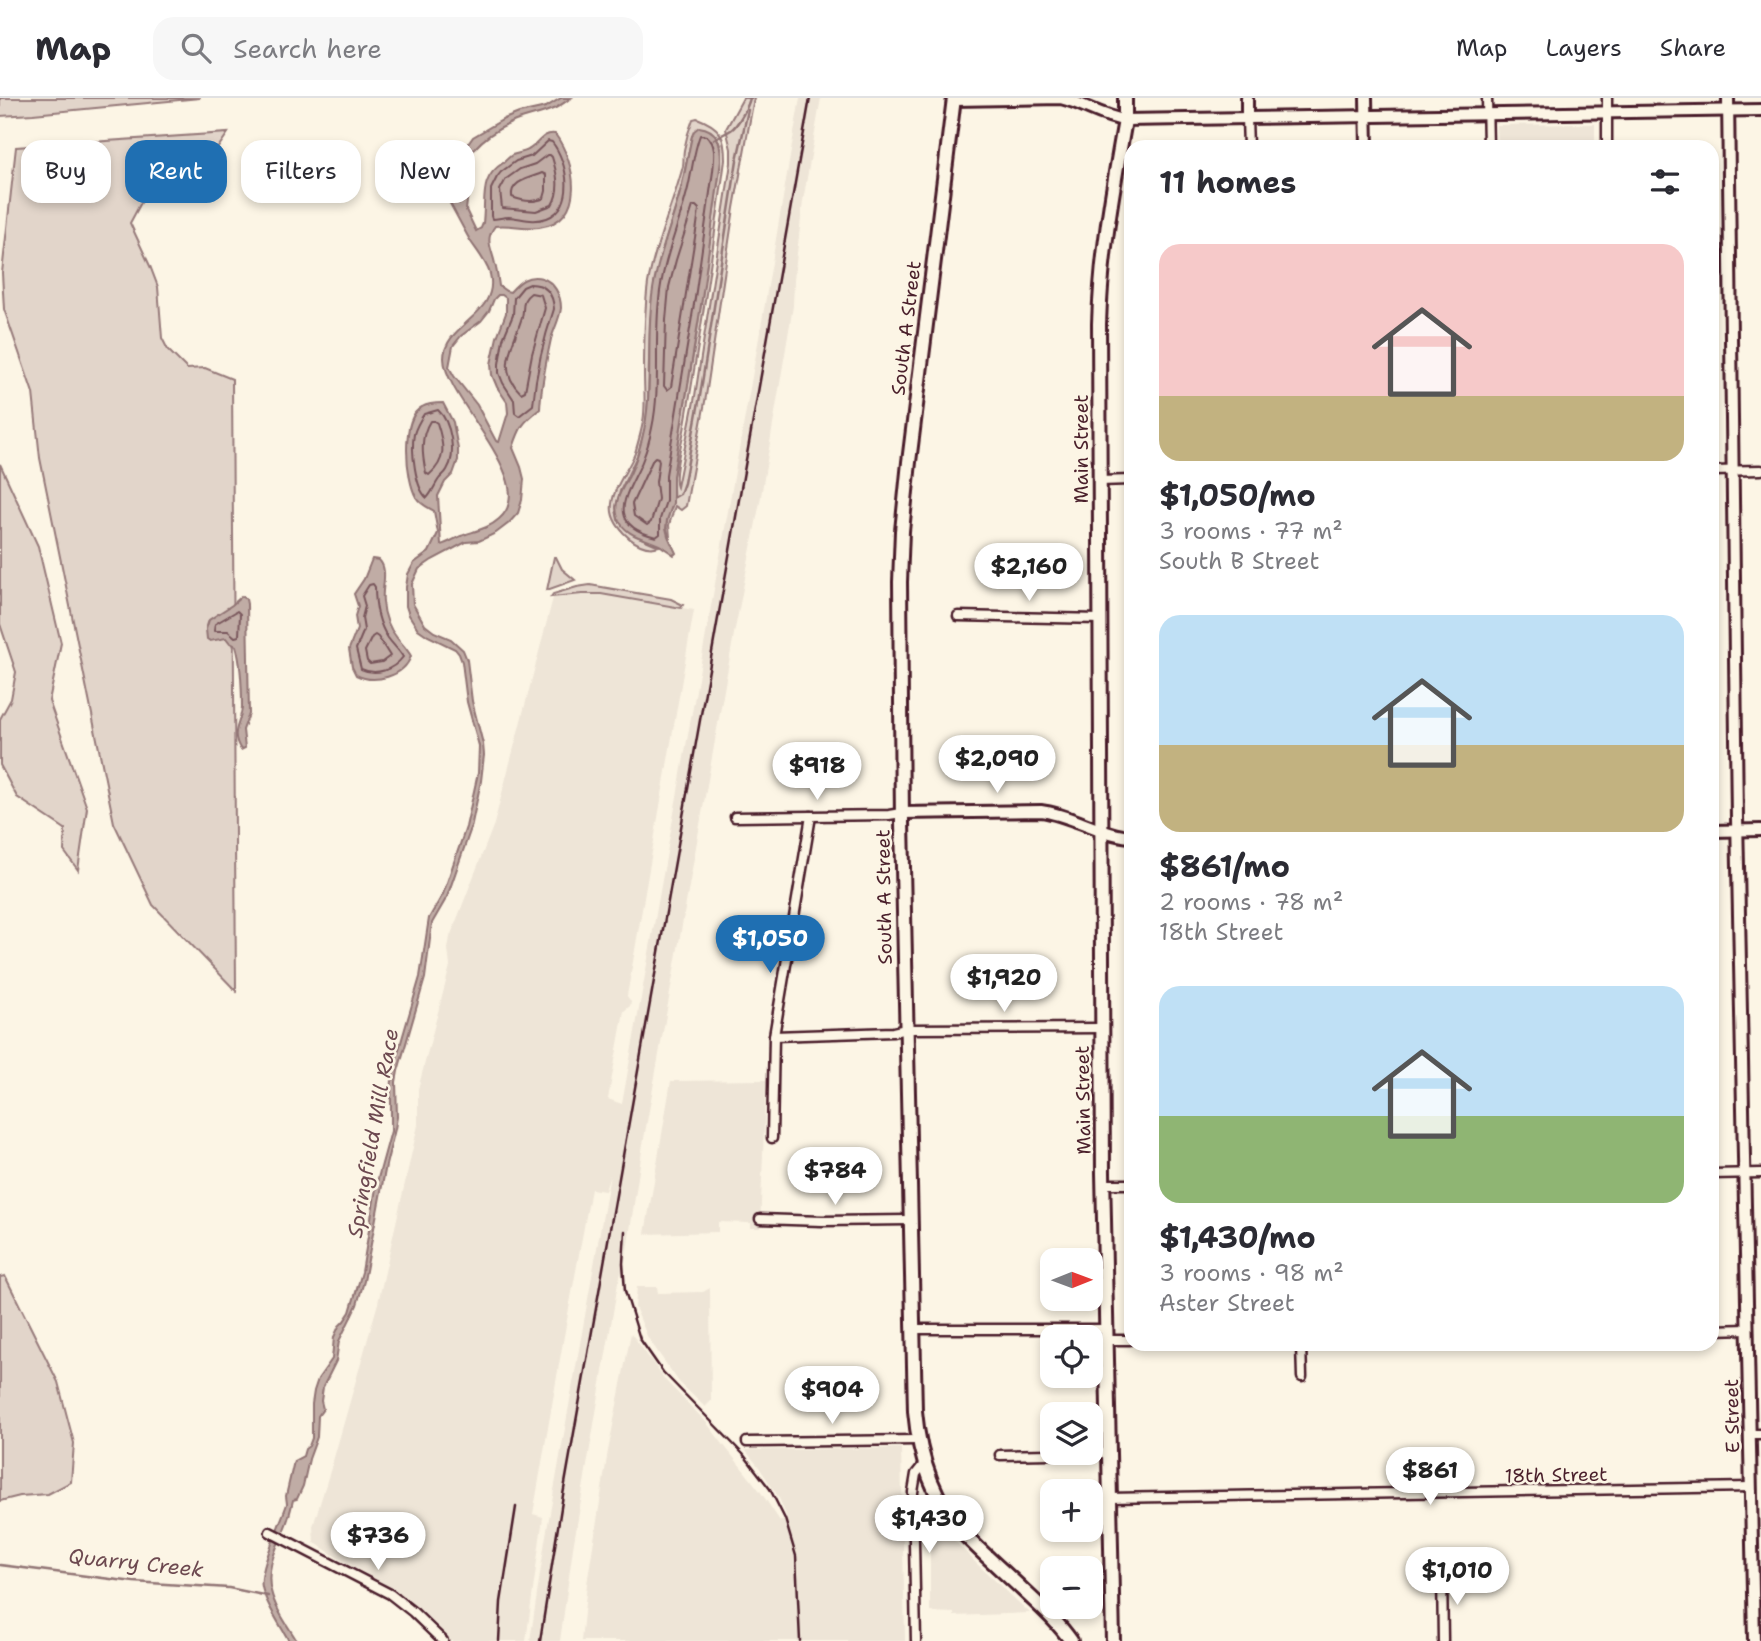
<!DOCTYPE html>
<meta charset="utf-8">
<style>
body{margin:0;font-family:"Shantell Sans",sans-serif;background:#f7f7f7;color:#2b2b33;height:100vh;display:flex;flex-direction:column;font-size:26px;white-space:nowrap}
*{box-sizing:border-box;margin:0}
p{font-size:23px;color:#7c7c81}
.icon{flex:none;width:38px;height:38px;fill:none;stroke:currentColor;stroke-width:2;stroke-linecap:round;stroke-linejoin:round}
.map{position:relative;flex:1;overflow:hidden}
.drawer{position:absolute;left:1124px;top:42px;width:595px;height:1211px;display:flex;flex-direction:column;background:#fff;border-radius:21px;box-shadow:0 4px 10px #0003}
.drawer>*{flex:none}
.hud{position:absolute;left:21px;top:42px;width:665px;height:63px;display:flex;gap:14px}
.needle{width:46px;rotate:89deg}
.tools{position:absolute;left:1040px;top:1150px;display:grid;gap:14px}
.tools a{display:grid;place-items:center;width:63px;height:63px;border-radius:14px;background:#fff;box-shadow:0 4px 10px #0003;font-size:35px}
.price{position:absolute;translate:-50% -60px;padding:0 16px;border-radius:24px;background:#fff;color:#222;font-size:23px;line-height:46px;filter:drop-shadow(0 2px 4px #0008)}
.price::after{content:'';position:absolute;left:50%;top:42px;width:21px;height:16px;margin-left:-10px;background:inherit;clip-path:polygon(0 0,100% 0,50% 100%)}
.price.on{background:#1f6fb2;color:#fff}
ul{padding:0;list-style:none}
li{display:grid;align-content:center;gap:14px;height:371px;padding:0 35px}
li span{display:grid;place-items:center;height:217px;border-radius:21px;color:#555}
li>.icon{margin-inline-start:auto}
span .icon{width:126px;height:126px;fill:#fffc;stroke-width:1}
li b{font-size:30px}
h2{display:flex;justify-content:space-between;align-items:center;height:84px;padding:0 35px;font-size:30px}
.tag{padding:0 24px;border-radius:21px;background:#fff;box-shadow:0 4px 10px #0003;font-size:24px;line-height:63px}
.tag.on{background:#1f6fb2;color:#fff}
header{display:flex;align-items:center;gap:42px;box-sizing:border-box;height:98px;padding:0 35px;background:#fff;border-bottom:2px solid #e1e1e2}
header strong{font-size:33px}
nav{display:flex;gap:38px;margin-inline-start:auto;font-size:24px}
.search{width:490px;height:63px;background:#f7f7f7;display:flex;align-items:center;gap:18px;box-sizing:border-box;padding:0 24px;border-radius:21px;color:#7c7c81;font-size:26px}
.map>svg:first-child{display:block}
.built{fill:#eee5d7}
.green{fill:#e2d5ca;stroke:#967a7a;stroke-width:2}
.water{fill:#c0aca5;stroke:#917474;stroke-width:2;fill-rule:evenodd}
.lines{fill:none;stroke-linecap:round;stroke-linejoin:round}
.shore{stroke:#79575c;stroke-width:2}
.stream{stroke:#917474;stroke-width:2.5}
.street-casing{stroke:#4a1f2b;stroke-width:13}
.secondary-casing{stroke:#4a1f2b;stroke-width:16}
.primary-casing{stroke:#4a1f2b;stroke-width:18}
.street{stroke:#fcf5e5;stroke-width:8}
.secondary{stroke:#fcf5e5;stroke-width:10}
.primary{stroke:#fcf5e5;stroke-width:12}
.rail{stroke:#4a1f2b;stroke-width:2.5}
.labels{text-anchor:middle;dominant-baseline:central;stroke-width:5;stroke-linejoin:round;paint-order:stroke}
.street-label{font-size:19px;fill:#4a1f2b;stroke:#fcf5e5}
.water-label{font-size:21px;font-style:italic;fill:#6d4950;stroke:#fcf5e5}
</style>
<header>
<strong>Map</strong>
<div class="search"><svg class="icon" aria-label="search" viewBox="0 0 24 24"><circle cx="10" cy="10" r="6"/><path d="M15 15l6 6"/></svg>Search here</div>
<nav><a>Map</a><a>Layers</a><a>Share</a></nav>
</header>
<div class="map">
<svg width="1761" height="1543" viewBox="0 0 1761 1543">
<rect width="100%" height="100%" fill="#fcf5e5"/>
<filter id="ink" filterUnits="userSpaceOnUse"><feTurbulence type="fractalNoise" baseFrequency=".0143" numOctaves="2"/><feDisplacementMap in="SourceGraphic" scale="14" xChannelSelector="R" yChannelSelector="G"/><feConvolveMatrix kernelMatrix="1 2 1 2 8 2 1 2 1" color-interpolation-filters="sRGB"/></filter>
<g filter="url(#ink)">
<g class="built">
<polygon points="800,0 821,0 803,103 794,182 793,208 760,404 734,536 643,1046 626,1159 618,1185 573,1450 560,1543 530,1543 545,1443 610,1077 605,1093 591,1091 564,1238 533,1416 543,1419 526,1543 451,1543 437,1527 415,1507 388,1488 338,1460 314,1444 313,1428 331,1370 378,1205 418,1027 418,991 450,868 448,851 450,839 494,726 553,500 582,496 617,498 694,512 627,898 631,904 630,908 624,913 608,1001 622,1006 762,223"/>
<polygon points="1595,26 1595,49 1497,49 1496,27"/>
<polygon points="766,982 760,1130 751,1130 751,1125 718,1124 718,1134 645,1136 671,983"/>
<polygon points="637,1189 657,1189 658,1195 703,1194 710,1190 711,1303 705,1309 679,1284 648,1240 635,1209"/>
<polygon points="631,1235 666,1283 706,1324 719,1341 760,1393 780,1423 788,1422 779,1400 759,1369 745,1352 901,1350 905,1543 581,1543 587,1486 608,1353"/>
<polygon points="930,1420 933,1420 977,1466 1030,1515 954,1518 954,1515 930,1514"/>
</g>
<g class="green">
<polygon points="0,0 200,0 33,16 0,18"/>
<path d="M 743,0 L 754,0 L 734,110 L 706,298 L 686,408 L 681,412 L 675,408 L 669,427 L 670,439 C 662,428 671,414 673,401 C 674,394 672,386 673,378 L 697,233 L 721,63 L 721,50 L 716,37 L 692,38 L 681,91 L 661,158 L 650,222 L 648,301 L 646,327 L 638,356 L 620,393 L 616,409 L 618,422 L 634,437 L 659,448 C 640,455 615,432 612,414 C 609,394 628,373 635,355 C 638,345 641,334 643,324 C 646,308 644,292 644,276 C 644,246 644,215 648,185 C 655,145 673,107 683,68 C 684,62 683,57 684,52 C 686,41 689,31 693,21 L 697,20 C 721,29 725,38 725,62 C 713,151 700,239 685,327 C 683,341 672,378 677,389 L 695,298 L 731,65 L 731,51 L 726,31 Z"/>
<polygon points="228,35 191,89 144,99 130,125 150,168 158,189 162,240 168,252 187,271 205,270 232,281 236,893 153,807 114,725 40,360 33,295 4,211 2,175 16,49"/>
<polygon points="0,366 38,448 61,545 49,603 87,710 78,772 64,753 65,731 17,699 0,667 0,621 11,601 16,574 0,526"/>
<polygon points="554,459 556,459 562,471 575,482 547,492"/>
<polygon points="590,487 671,501 683,507 681,510 601,496 582,496 551,499 553,496 577,489"/>
<polygon points="5,1178 58,1284 74,1345 71,1384 48,1396 20,1398 0,1403 0,1179"/>
</g>
<g class="water">
<path d="M 561,0 L 571,0 C 565,4 559,9 553,11 C 539,17 524,19 511,25 C 485,37 463,56 459,84 L 465,87 L 468,95 L 466,112 L 476,133 L 481,130 L 483,125 C 486,100 479,80 503,65 C 506,62 509,59 512,57 C 517,55 523,55 528,52 C 539,46 542,34 555,36 C 576,64 587,123 539,129 C 524,131 510,126 495,128 C 484,142 492,151 495,166 C 497,173 498,181 499,188 L 506,193 L 510,194 C 519,184 527,176 542,180 C 554,184 561,197 561,210 C 560,220 554,231 551,241 C 546,264 541,287 540,311 C 522,325 520,329 513,350 L 521,369 L 524,381 L 522,402 L 518,415 L 509,425 L 496,435 L 479,443 L 466,444 L 432,462 L 419,471 L 412,486 L 413,506 L 425,527 L 434,534 L 451,541 L 463,552 L 467,562 L 472,603 L 483,646 L 484,657 L 481,683 L 471,730 L 447,799 L 432,825 L 425,880 L 398,973 L 396,984 L 397,1019 L 395,1031 L 386,1067 L 364,1183 L 357,1207 L 339,1243 L 336,1263 L 323,1289 L 321,1303 L 323,1311 L 318,1318 L 317,1339 L 309,1361 L 303,1388 L 297,1401 L 293,1402 C 291,1411 289,1420 285,1429 C 277,1449 265,1471 271,1493 C 275,1511 288,1528 297,1543 L 289,1543 C 281,1528 265,1505 262,1489 C 258,1474 281,1424 287,1406 L 286,1398 L 294,1363 L 303,1358 L 305,1351 L 309,1348 L 312,1340 L 312,1306 L 314,1293 L 318,1281 L 332,1261 L 334,1239 L 339,1228 L 344,1223 L 350,1214 L 362,1174 L 377,1084 L 391,1033 L 391,989 L 395,965 L 420,879 L 429,820 L 443,796 L 466,729 L 478,675 L 479,648 L 467,604 L 462,564 L 459,556 L 455,551 L 428,538 L 418,531 L 409,517 L 406,508 L 406,489 L 408,476 L 414,465 L 429,454 L 438,435 L 434,413 C 427,409 420,406 416,399 C 406,382 400,320 422,309 C 427,306 438,305 443,305 L 453,324 L 458,351 L 458,362 L 453,376 L 445,384 L 438,398 L 441,447 C 448,445 454,441 461,438 C 474,433 488,431 499,421 C 542,385 444,301 444,260 C 444,226 500,217 490,176 C 487,165 478,154 471,144 C 463,130 456,116 448,102 L 445,89 L 456,63 L 473,39 L 504,21 L 519,15 L 546,9 ZM 498,197 L 502,197 L 506,200 L 506,215 L 497,239 L 491,266 L 492,277 L 497,289 L 507,304 L 508,315 L 499,344 L 496,343 L 477,307 L 454,278 L 449,269 L 453,248 L 461,238 L 481,223 L 489,213 L 494,201 Z"/>
<path d="M 699,29 C 718,31 721,46 721,63 L 702,201 L 673,378 L 673,405 L 667,422 L 666,430 L 668,438 L 676,455 L 674,457 C 670,454 665,451 661,448 C 646,440 625,439 618,420 C 612,404 623,390 630,376 C 635,365 639,353 642,341 C 654,294 646,245 652,198 C 656,166 668,136 677,105 C 684,83 687,60 692,38 L 694,33 Z"/>
<path d="M 372,461 L 379,462 C 389,472 381,490 383,504 C 384,517 389,530 397,540 C 402,546 407,551 411,558 C 404,579 374,586 356,577 L 352,569 L 349,551 L 357,531 L 355,518 L 358,508 L 354,496 L 364,481 Z"/>
<path d="M 242,498 L 246,501 L 247,506 L 249,616 L 243,632 L 245,650 L 241,652 C 229,633 241,627 242,609 C 242,591 241,565 236,548 L 230,545 L 226,540 L 210,543 L 207,541 L 206,531 L 209,522 L 232,507 Z"/>
</g>
<g class="lines">
<g class="shore">
<path d="M 700,37 L 707,38 C 717,47 714,61 713,73 L 695,200 L 666,377 L 666,403 L 660,421 L 660,436 L 656,439 C 644,436 626,429 624,415 C 621,399 638,376 643,361 C 647,351 650,340 652,330 C 661,289 654,244 659,202 C 662,165 678,130 687,94 C 692,76 693,55 700,37 Z"/>
<path d="M 548,43 L 552,44 C 568,64 576,109 547,120 C 533,125 522,120 509,119 C 503,119 498,121 492,121 L 491,118 L 491,91 L 497,79 L 501,74 L 516,63 L 532,58 Z"/>
<path d="M 547,57 L 550,57 L 552,59 C 557,75 561,92 552,107 L 536,113 L 502,110 L 500,92 L 506,81 L 520,71 L 535,66 Z"/>
<path d="M 542,75 L 546,77 L 546,93 L 544,100 C 534,105 522,103 512,99 C 510,83 530,80 542,75 Z"/>
<polygon points="693,108 696,108 699,111 697,127 671,289 667,292 664,288 666,222 669,189 676,162"/>
<path d="M 530,186 C 546,186 553,196 554,211 C 543,243 536,274 533,307 L 519,318 L 515,315 L 514,302 L 503,285 L 499,275 L 499,266 L 503,241 L 513,217 L 514,200 L 523,189 Z"/>
<path d="M 531,195 L 541,197 L 545,210 L 532,256 L 525,293 L 521,295 C 495,270 514,247 522,219 C 525,208 520,203 531,195 Z"/>
<path d="M 438,312 C 451,324 457,357 447,372 C 445,376 441,378 439,381 C 434,388 432,395 427,400 C 415,390 411,352 414,336 C 416,329 420,322 424,316 Z"/>
<path d="M 430,323 L 434,323 L 437,325 C 444,346 447,362 429,377 L 426,375 C 422,357 420,339 430,323 Z"/>
<polygon points="655,359 658,360 659,363 656,384 658,401 651,424 647,427 634,418 632,406 653,361"/>
<path d="M 373,486 L 375,489 C 375,507 378,525 388,540 C 393,547 399,552 403,559 C 393,572 376,578 361,571 L 356,551 L 364,532 L 362,520 L 365,508 L 362,498 L 369,487 Z"/>
<polygon points="237,513 240,516 239,538 235,539 228,533 214,533 215,526"/>
<polygon points="375,537 378,539 390,558 382,564 370,566 367,563 365,553 372,539"/>
</g>
<g class="stream">
<path d="M 714,41 C 720,38 726,35 731,32 C 738,27 748,9 750,0"/>
<polyline points="673,400 680,396 684,385 700,298 737,62 748,12"/>
<polyline points="0,1467 134,1484 229,1490 268,1498"/>
</g>
<g class="street-casing">
<g id="street">
<polyline points="1487,0 1488,49"/>
<polyline points="1607,0 1607,49"/>
<polyline points="1247,20 1248,49"/>
<polyline points="1712,373 1761,372"/>
<polyline points="1100,383 1130,382"/>
<polyline points="958,518 1100,521"/>
<polyline points="735,719 889,717 901,715"/>
<polyline points="774,938 893,934 906,931 1102,930"/>
<polyline points="772,1040 774,938 811,718"/>
<polyline points="1712,1076 1761,1075"/>
<polyline points="1103,1086 1130,1086"/>
<polyline points="760,1121 822,1123 909,1122"/>
<polyline points="913,1231 1106,1231"/>
<polyline points="1712,1232 1748,1231"/>
<polyline points="1106,1242 1130,1242"/>
<polyline points="1301,1246 1302,1279"/>
<polyline points="1750,1336 1761,1336"/>
<polyline points="747,1344 917,1342"/>
<polyline points="1000,1357 1108,1355"/>
<polyline points="1109,1400 1751,1389"/>
<polyline points="270,1434 390,1496 413,1514 443,1543"/>
<polyline points="1442,1475 1443,1543"/>
<polyline points="916,1543 913,1394 916,1376 924,1366"/>
</g>
</g>
<g class="secondary-casing">
<g id="secondary">
<polyline points="1247,0 1247,20"/>
<polyline points="1366,0 1367,49"/>
<polyline points="1728,0 1737,720 1754,1543"/>
<path d="M 954,2 L 1061,0 C 1083,5 1102,19 1125,22 L 1761,12"/>
<path d="M 901,715 L 1041,713 C 1072,717 1099,736 1130,739"/>
<polyline points="1712,733 1761,732"/>
</g>
</g>
<g class="primary-casing">
<g id="primary">
<path d="M 954,0 L 909,364 L 902,433 L 900,484 L 902,724 L 915,1313 C 919,1358 932,1401 964,1436 C 982,1455 1003,1473 1023,1492 C 1040,1508 1058,1524 1071,1543"/>
<path d="M 1113,1543 L 1103,1075 L 1099,226 C 1101,157 1113,90 1125,22 L 1125,0"/>
</g>
</g>
<use href="#street" class="street"/>
<use href="#secondary" class="secondary"/>
<use href="#primary" class="primary"/>
<g class="rail">
<polyline points="625,1133 623,1165 625,1193 640,1241 663,1274 743,1356 770,1391 785,1421 796,1458 800,1543"/>
<polyline points="499,1543 501,1504 516,1409"/>
<polyline points="540,1543 563,1397 810,0"/>
</g>
</g>
</g>
<g class="labels">
<g class="street-label">
<text transform="translate(906 230) rotate(-83)">South A Street</text>
<text transform="translate(1081 351) rotate(-90)">Main Street</text>
<text transform="translate(884 799) rotate(-91)">South A Street</text>
<text transform="translate(1083 1002) rotate(-91)">Main Street</text>
<text transform="translate(1732 1318) rotate(-91)">E Street</text>
<text transform="translate(1556 1377) rotate(-1)">18th Street</text>
</g>
<g class="water-label">
<text transform="translate(373 1035) rotate(-80)">Springfield Mill Race</text>
<text transform="translate(136 1465) rotate(6)">Quarry Creek</text>
</g>
</g>
</svg>
<div class="tools">
<a><svg class="needle" viewBox="-14 -14 28 28"><path d="M0-13l5 13h-10z" fill="#e53935"/><path d="M0 13l5-13h-10z" fill="#7c7c81"/></svg></a>
<a><svg class="icon" aria-label="locate" viewBox="0 0 24 24"><circle cx="12" cy="12" r="6"/><path d="M12 2v4M12 18v4M2 12h4M18 12h4"/></svg></a>
<a><svg class="icon" aria-label="layers" viewBox="0 0 24 24"><path d="M12 4l9 5-9 5-9-5zM3 14l9 5 9-5"/></svg></a>
<a>+</a>
<a>−</a>
</div>
<b class="price" style="left:1029px;top:505px">$2,160</b>
<b class="price" style="left:997px;top:697px">$2,090</b>
<b class="price" style="left:817px;top:704px">$918</b>
<b class="price on" style="left:770px;top:877px">$1,050</b>
<b class="price" style="left:1004px;top:916px">$1,920</b>
<b class="price" style="left:835px;top:1109px">$784</b>
<b class="price" style="left:832px;top:1328px">$904</b>
<b class="price" style="left:1430px;top:1409px">$861</b>
<b class="price" style="left:929px;top:1457px">$1,430</b>
<b class="price" style="left:378px;top:1474px">$736</b>
<b class="price" style="left:1457px;top:1509px">$1,010</b>
<div class="hud">
<a class="tag">Buy</a>
<a class="tag on">Rent</a>
<a class="tag">Filters</a>
<a class="tag">New</a>
</div>
<section class="drawer">
<h2>11 homes<svg class="icon" aria-label="filters" viewBox="0 0 24 24"><path d="M4 7h16M4 17h16"/><circle cx="9" cy="7" r="2"/><circle cx="15" cy="17" r="2"/></svg></h2>
<ul>
<li><span style="background:linear-gradient(#f6c9c9 70%,#c2b280 0)"><svg class="icon" aria-label="home" viewBox="0 0 24 24"><path d="M3 11l9-7 9 7M6 9v11h12V9"/></svg></span><div><b>$1,050/mo</b><p>3 rooms · 77 m²</p><p>South B Street</p></div></li>
<li><span style="background:linear-gradient(#bfe0f5 60%,#c2b280 0)"><svg class="icon" aria-label="home" viewBox="0 0 24 24"><path d="M3 11l9-7 9 7M6 9v11h12V9"/></svg></span><div><b>$861/mo</b><p>2 rooms · 78 m²</p><p>18th Street</p></div></li>
<li><span style="background:linear-gradient(#bfe0f5 60%,#8fb573 0)"><svg class="icon" aria-label="home" viewBox="0 0 24 24"><path d="M3 11l9-7 9 7M6 9v11h12V9"/></svg></span><div><b>$1,430/mo</b><p>3 rooms · 98 m²</p><p>Aster Street</p></div></li>
</ul>
</section>
</div>
